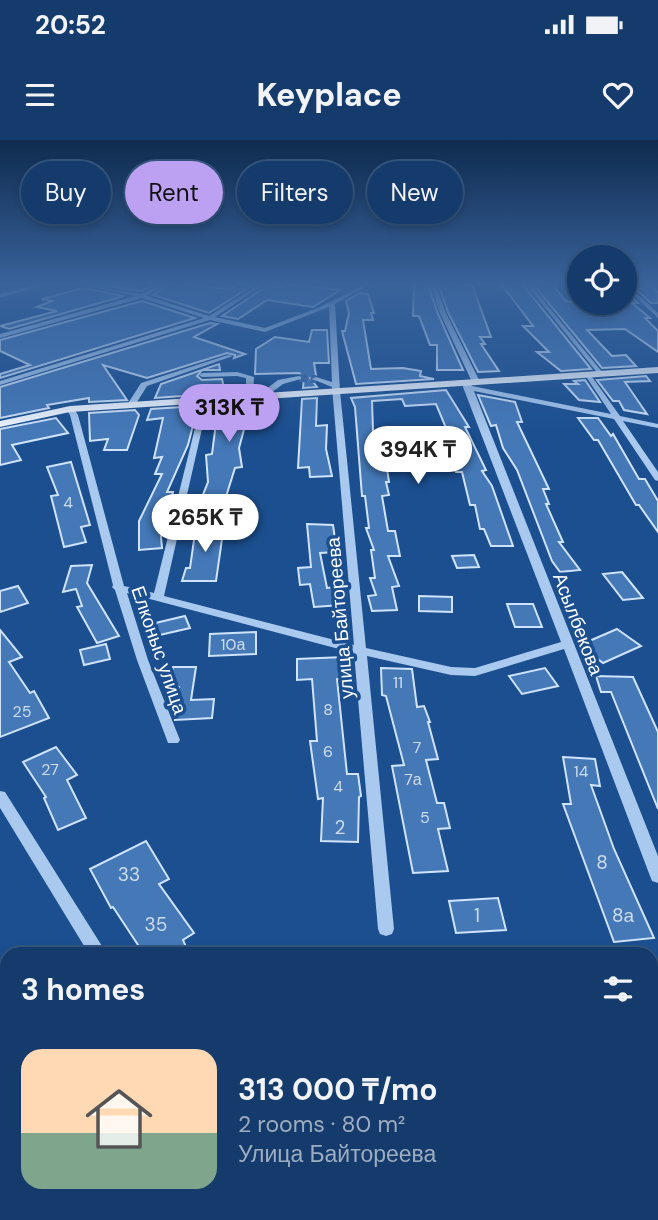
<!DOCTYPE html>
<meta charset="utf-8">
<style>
body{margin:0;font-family:"DM Sans",sans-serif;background:#214673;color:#f1f3f6;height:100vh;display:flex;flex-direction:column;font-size:26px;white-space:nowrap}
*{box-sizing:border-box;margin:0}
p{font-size:23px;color:#9dadc1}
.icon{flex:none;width:38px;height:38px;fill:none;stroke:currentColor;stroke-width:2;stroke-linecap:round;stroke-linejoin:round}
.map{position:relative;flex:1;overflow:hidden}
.sheet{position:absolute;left:0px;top:807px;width:658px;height:275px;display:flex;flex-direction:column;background:#143b6b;border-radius:21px 21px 0 0;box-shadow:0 4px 10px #0003,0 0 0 2px #33557e}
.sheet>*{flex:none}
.guide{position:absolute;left:21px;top:21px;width:616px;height:63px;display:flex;gap:14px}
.buttons{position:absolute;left:567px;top:105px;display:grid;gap:14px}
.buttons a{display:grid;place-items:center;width:70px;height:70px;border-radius:50%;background:#143b6b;box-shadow:0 4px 10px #0003,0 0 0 2px #33557e;font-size:35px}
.price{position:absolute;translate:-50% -60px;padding:0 16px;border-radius:24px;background:#fff;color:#222;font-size:23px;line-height:46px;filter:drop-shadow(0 2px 4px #0008)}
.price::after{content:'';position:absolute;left:50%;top:42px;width:21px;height:16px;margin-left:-10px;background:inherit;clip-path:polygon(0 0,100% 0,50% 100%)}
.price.active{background:#bca0f2;color:#111}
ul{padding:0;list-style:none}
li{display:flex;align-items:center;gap:21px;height:175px;padding:0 21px}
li+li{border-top:2px solid #33557e}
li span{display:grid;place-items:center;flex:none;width:196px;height:140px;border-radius:21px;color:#555}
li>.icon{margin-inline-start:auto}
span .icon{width:84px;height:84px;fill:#fffc;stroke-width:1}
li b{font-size:30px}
h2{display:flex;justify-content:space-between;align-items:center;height:84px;padding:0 21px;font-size:30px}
.chip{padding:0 24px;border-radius:32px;background:#143b6b;box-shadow:0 4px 10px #0003,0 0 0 2px #33557e;font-size:24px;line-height:63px}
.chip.active{background:#bca0f2;color:#111}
.status{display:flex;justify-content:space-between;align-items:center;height:49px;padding:0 35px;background:#143b6b;direction:ltr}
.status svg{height:19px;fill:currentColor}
header{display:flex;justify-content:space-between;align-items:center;height:91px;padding:0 21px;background:#143b6b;font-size:32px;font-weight:800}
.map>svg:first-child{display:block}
.building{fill:#4478b7;stroke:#cfe3fa;stroke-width:2}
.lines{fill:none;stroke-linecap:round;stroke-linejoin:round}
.minor-tunnel{stroke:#3d69a0;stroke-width:8;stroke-dasharray:8 3.5;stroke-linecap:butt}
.minor{fill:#a9c9ee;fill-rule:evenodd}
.major{fill:#f0f6ff;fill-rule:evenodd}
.labels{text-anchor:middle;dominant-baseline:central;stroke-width:7;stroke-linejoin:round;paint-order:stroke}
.number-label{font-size:16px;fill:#d0dded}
.street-label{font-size:19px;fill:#fff;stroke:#1b4f8f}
.near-number-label{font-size:19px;fill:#d0dded}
</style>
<div class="status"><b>20:52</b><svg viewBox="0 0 49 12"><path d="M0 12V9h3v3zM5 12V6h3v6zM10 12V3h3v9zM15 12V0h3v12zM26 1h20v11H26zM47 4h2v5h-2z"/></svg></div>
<header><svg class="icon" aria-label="menu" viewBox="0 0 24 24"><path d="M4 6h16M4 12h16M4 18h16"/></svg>Keyplace<svg class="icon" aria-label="heart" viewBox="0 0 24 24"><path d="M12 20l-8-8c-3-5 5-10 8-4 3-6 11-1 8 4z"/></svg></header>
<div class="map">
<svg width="658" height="1080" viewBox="0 0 658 1080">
<rect width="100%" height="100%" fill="#1b4f8f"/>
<g class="building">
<polygon points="90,143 158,143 141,151"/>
<polygon points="170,143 230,149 239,144 253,145 209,173 153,155"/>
<polygon points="440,143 472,145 491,197 480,197 485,204 481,204 499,231 478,232 448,172 438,144"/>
<polygon points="522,143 523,145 591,229 561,231 537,212 549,212 523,186 533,186 501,144"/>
<polygon points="532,143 551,143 566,161 579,163 625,163 625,150 638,163 632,163 650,178 645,178 658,191 658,212 625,189 587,190 612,216 626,215 636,226 602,228"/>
<polygon points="287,144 340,150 313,167 267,160 238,179 222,176 267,146 280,147"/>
<polygon points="414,144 428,144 438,174 463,230 437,230 437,205 430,205 419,176 413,176"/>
<polygon points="632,146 653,146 658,153 658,163 651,163"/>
<polygon points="83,148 124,156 9,189 0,186 57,171 37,167 52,161 42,159"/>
<polygon points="360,153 368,154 374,173 371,173 373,180 363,180 371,229 403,228 421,231 420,236 434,239 356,244 342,191 345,191 349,173 346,161"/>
<polygon points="142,161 195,178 0,238 0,234 30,225 0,211 0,200"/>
<polygon points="210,183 217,184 194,197 245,214 234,218 235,215 227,213 147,238 103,225 127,260 89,262 89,258 47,265 49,268 0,278 0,247"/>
<polygon points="312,190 327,190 329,223 314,223 316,235 310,238 317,247 303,248 304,237 299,233 255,234 256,209 275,197 309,202"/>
<polygon points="219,224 220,230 202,230 197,236 202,240 222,239 225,253 155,258 161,244"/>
<polygon points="646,236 650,241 625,242 647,274 624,270 619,261 613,261 597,240"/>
<polygon points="585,240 600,262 579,260 564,244 578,244 574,241"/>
<polygon points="446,250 469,287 465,287 486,330 482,331 492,346 513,406 491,406 484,389 480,389 475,365 470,365 462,332 456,332 449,320 459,319 436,264 405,266 402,259 372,261 373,291 376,291 377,302 383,302 389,342 386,342 389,355 382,356 388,391 395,391 400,416 388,416 399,446 392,447 397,470 372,471 368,456 376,455 370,438 375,438 371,410 374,410 366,388 369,388 365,356 362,356 355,267 351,258"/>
<polygon points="478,255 515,262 522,282 517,282 549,349 543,349 549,364 546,364 563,402 559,402 580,430 560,432 552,421 517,330 503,308 496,285 491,286"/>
<polygon points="317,258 316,286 327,285 326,309 332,336 310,337 309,327 298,328 302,259"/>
<polygon points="264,262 264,266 270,265 271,282 246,282 239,308 242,327 235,328 224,363 200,362 208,342 206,315 212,314 216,283 206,284 210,265"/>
<polygon points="198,266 188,305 167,352 173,352 161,397 162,408 139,410 139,381 162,334 155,334 162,317 154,318 163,278 147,280 151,269"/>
<polygon points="135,270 139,275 127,310 104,310 108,299 90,301 89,273"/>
<polygon points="56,278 68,293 12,305 21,320 0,325 0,289"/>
<polygon points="578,278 598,278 611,296 613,294 639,339 645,339 658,361 658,392 639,365 636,365 598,300 594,300"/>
<polygon points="71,322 90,385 81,387 86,402 64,407 51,356 58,355 47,327"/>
<polygon points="307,384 333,385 337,412 320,413 327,448 337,447 341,465 314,467 310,444 300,445 298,428 311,427"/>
<polygon points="224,385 216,441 182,441 186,428 190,428 196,386"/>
<polygon points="474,415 479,427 457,428 452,416"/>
<polygon points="92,425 87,443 119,496 97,503 77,467 82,466 76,449 63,452 71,426"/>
<polygon points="622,432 643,458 623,460 603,434"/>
<polygon points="18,446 28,463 0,472 0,451"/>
<polygon points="419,456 452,457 452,472 419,471"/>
<polygon points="507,464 533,464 542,487 515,487"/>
<polygon points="185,476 190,488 151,497 147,485"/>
<polygon points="617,489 641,506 603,523 580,505"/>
<polygon points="0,490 22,517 9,522 30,553 34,551 49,578 0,597"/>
<polygon points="256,492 256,514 209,516 210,494"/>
<polygon points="106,504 110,519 84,525 80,510"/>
<polygon points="344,517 345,538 337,539 347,634 358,634 361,656 359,657 358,702 321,701 323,658 318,659 310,601 317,601 312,539 297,540 297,519"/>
<polygon points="173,527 196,527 191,560 214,559 212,578 175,580 179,547 169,547"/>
<polygon points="381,528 412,529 417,567 424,566 430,582 428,582 438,619 426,620 437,663 444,663 450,688 438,689 448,731 413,733 392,626 404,625 386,556 382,555"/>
<polygon points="545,528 558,546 522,554 509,536"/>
<polygon points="596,536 633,537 658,592 658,669 611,552 601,552"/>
<polygon points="56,607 77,635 67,640 86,678 58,690 44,658 46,657 23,622"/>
<polygon points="563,617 595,619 600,646 591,645 614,709 654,798 614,802 563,664 571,664"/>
<polygon points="146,701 169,739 159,744 194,793 183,800 189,814 144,814 113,767 111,768 90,729"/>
<polygon points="498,758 506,790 456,793 449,761"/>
</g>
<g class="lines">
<polyline class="minor-tunnel" points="299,238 316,239"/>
<g class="minor">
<polygon points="43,143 51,143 0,158 0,154"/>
<polygon points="74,143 141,154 163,143 168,143 147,156 209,176 261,143 266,143 215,177 265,188 320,167 368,143 373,143 335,164 340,251 366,508 451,527 475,528 561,502 463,247 464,241 470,241 472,246 611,274 585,235 588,233 590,234 620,276 658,284 658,288 623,281 658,332 658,341 655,340 614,279 474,251 658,716 658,743 652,741 650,736 564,509 475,536 451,535 367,516 394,789 392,794 386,796 380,794 378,789 354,513 127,453 148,520 180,600 178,603 168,603 137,520 115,450 112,447 113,445 70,275 66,269 73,267 78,275 124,446 154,453 202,260 209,258 164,456 354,505 332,247 312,239 316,237 332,242 329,167 265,192 210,180 0,245 0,241 204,178 142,158 0,198 0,194 135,156"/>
<polygon points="430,143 435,143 446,173 480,242 479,244 472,242 440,173"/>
<polygon points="525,143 529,143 603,233 603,235 599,235"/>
<polygon points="625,143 658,173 658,178 625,147"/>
<polygon points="228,215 233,216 147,246 134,267 127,265 141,243"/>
<polygon points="237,232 254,237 253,259 246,257 246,238 237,236 202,237 199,235 202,233"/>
<polygon points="299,236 301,237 301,239 283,244 264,258 257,256 278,240"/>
<polygon points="0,651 5,652 107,814 89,814 0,668"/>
<polygon points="7,917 7,937 0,939 0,919"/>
</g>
<polygon class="major" points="658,227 658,233 70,272 0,287 0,281 70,266"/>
</g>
<linearGradient id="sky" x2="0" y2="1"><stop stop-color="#0f2b4f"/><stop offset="0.49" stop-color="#39639b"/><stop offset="1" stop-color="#39639b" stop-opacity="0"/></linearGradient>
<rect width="658" height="294" fill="url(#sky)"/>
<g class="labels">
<g class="number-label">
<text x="68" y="362">4</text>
<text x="233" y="504">10а</text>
<text x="398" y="542">11</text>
<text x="328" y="569">8</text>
<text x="22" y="571">25</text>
<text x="417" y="607">7</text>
<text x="328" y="611">6</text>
<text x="50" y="629">27</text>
<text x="581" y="631">14</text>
<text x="413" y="639">7а</text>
<text x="338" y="646">4</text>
<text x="425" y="677">5</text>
</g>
<g class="street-label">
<text transform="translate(340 478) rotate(-95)">улица Байтореева</text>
<text transform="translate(578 484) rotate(69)">Асылбекова</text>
<text transform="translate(159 510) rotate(71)">Елконыс улица</text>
</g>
<g class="near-number-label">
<text x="340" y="687">2</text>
<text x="602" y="722">8</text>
<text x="129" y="734">33</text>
<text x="477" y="775">1</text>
<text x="623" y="775">8а</text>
<text x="156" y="784">35</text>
</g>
</g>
</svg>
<div class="buttons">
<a><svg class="icon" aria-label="locate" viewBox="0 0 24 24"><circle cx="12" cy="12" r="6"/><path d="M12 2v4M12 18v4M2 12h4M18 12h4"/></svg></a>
</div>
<b class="price active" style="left:229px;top:304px">313K ₸</b>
<b class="price" style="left:418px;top:346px">394K ₸</b>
<b class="price" style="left:205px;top:414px">265K ₸</b>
<div class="guide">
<a class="chip">Buy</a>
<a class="chip active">Rent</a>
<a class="chip">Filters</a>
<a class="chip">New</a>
</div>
<section class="sheet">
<h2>3 homes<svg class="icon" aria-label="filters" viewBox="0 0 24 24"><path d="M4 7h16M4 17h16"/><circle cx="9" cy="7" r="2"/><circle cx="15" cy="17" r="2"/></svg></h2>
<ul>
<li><span style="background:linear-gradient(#ffd9b3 60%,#7fa58c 0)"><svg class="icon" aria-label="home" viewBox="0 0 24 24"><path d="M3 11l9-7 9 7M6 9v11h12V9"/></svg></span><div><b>313 000 ₸/mo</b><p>2 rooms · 80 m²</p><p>Улица Байтореева</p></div></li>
</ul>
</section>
</div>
